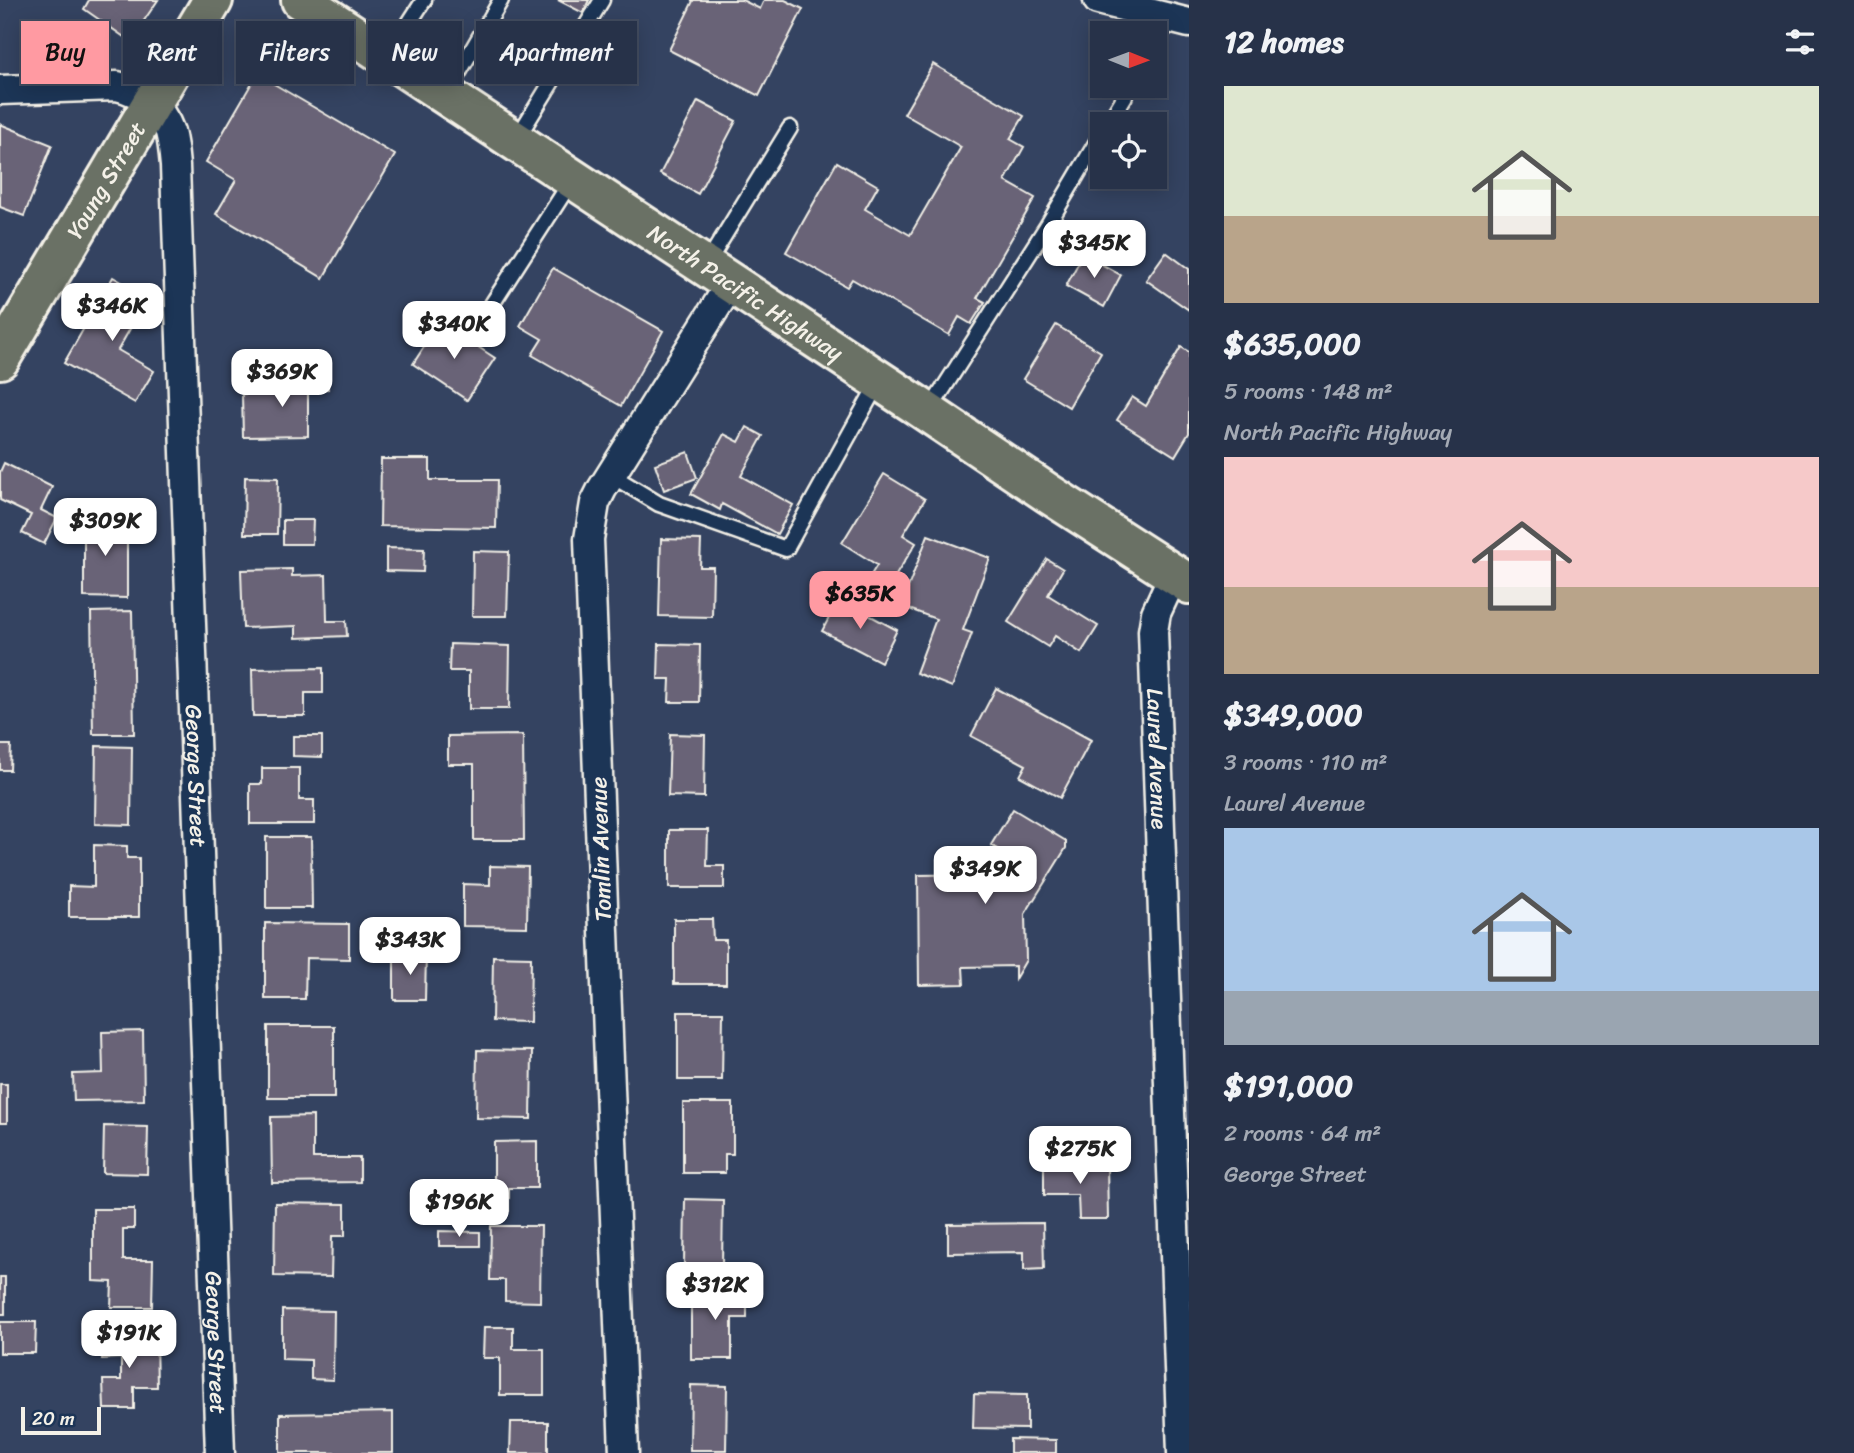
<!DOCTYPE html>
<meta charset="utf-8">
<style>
body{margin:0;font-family:Sriracha,sans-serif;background:#333e53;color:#f1f3f6;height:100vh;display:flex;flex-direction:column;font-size:26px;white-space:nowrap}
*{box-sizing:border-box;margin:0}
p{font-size:23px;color:#a4aab4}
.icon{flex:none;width:38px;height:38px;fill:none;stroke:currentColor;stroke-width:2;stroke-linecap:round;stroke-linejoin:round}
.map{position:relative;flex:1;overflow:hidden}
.panel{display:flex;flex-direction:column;background:#273249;width:665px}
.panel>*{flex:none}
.top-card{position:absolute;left:21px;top:21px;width:665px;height:63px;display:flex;gap:14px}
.needle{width:46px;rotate:91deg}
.fabs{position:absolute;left:1090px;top:21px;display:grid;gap:14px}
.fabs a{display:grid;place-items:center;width:77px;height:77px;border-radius:0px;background:#273249;box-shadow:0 4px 18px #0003,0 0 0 2px #434d61;font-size:35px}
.scale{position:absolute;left:21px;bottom:18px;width:80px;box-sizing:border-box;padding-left:7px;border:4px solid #f4f1e8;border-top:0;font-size:19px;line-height:24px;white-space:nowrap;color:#f4f1e8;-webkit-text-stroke:5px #1d3557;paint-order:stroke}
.price{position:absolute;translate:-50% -60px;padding:0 16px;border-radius:14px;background:#fff;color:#222;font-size:23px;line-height:46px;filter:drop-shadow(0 2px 4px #0008)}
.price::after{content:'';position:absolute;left:50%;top:42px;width:21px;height:16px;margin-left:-10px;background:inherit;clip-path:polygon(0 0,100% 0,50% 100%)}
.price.current{background:#ff9aa2;color:#111}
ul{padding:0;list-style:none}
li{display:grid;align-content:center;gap:14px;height:371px;padding:0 35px}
li span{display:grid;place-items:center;height:217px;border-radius:0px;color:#555}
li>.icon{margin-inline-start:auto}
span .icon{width:126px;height:126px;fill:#fffc;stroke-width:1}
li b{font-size:30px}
h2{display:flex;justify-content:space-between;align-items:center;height:84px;padding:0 35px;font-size:30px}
.pill{padding:0 24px;border-radius:0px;background:#273249;box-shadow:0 4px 18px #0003,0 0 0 2px #434d61;font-size:24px;line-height:63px}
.pill.current{background:#ff9aa2;color:#111}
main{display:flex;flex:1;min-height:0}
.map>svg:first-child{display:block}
.building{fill:#696377;stroke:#f4f1e8;stroke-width:2}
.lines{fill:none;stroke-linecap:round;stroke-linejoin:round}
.lane-casing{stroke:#f4f1e8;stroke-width:19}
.street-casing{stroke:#f4f1e8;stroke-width:33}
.primary-casing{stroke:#f4f1e8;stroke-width:44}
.lane{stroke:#1d3557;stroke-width:14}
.street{stroke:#1d3557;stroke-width:28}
.primary{stroke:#6b7165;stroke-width:38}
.labels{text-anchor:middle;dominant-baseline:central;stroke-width:6;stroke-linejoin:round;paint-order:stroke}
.street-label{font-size:23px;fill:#f4f1e8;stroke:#1d3557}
</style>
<main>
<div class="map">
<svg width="1189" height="1453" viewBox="0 0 1189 1453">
<rect width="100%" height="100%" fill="#344361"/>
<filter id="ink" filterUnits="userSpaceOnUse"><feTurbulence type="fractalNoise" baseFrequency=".0143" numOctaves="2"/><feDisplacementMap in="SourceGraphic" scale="14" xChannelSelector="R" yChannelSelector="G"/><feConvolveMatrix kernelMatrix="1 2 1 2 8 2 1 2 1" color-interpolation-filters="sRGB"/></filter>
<g filter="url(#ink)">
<g class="building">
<polygon points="89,0 158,0 130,41 84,9"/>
<polygon points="558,0 589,0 583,13"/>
<polygon points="691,0 742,0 760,9 764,0 785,0 803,9 759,96 669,50 693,1"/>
<polygon points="933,64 1024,116 1010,139 1024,147 1005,181 1035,198 977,298 985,302 971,324 959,317 949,335 852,279 847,287 786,252 837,162 878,186 865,209 910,235 961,147 904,114"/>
<polygon points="257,74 395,155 323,278 216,214 236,180 206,162"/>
<polygon points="698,101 736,121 698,194 660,174"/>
<polygon points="0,124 52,145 24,216 0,207"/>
<polygon points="1166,252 1189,269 1189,310 1146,280"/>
<polygon points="1083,254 1121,275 1104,307 1066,286"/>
<polygon points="553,268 663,331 621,406 532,355 542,339 520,326"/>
<polygon points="113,277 148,297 118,350 154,371 135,403 64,363"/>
<polygon points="440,322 495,358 467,400 413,364"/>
<polygon points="1056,325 1101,352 1069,407 1023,379"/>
<polygon points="1181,347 1189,352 1189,433 1175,456 1117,420 1132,397 1146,406"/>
<polygon points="303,369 328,369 328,389 308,390 308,436 243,437 242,394 303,394"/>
<polygon points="747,427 763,436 741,476 793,505 777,534 722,504 720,510 691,494 724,434 739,442"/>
<polygon points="688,452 697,478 664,490 655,464"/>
<polygon points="381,459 430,459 430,480 497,480 496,528 380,526"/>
<polygon points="4,463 52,487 41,510 57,518 44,544 22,533 31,515 0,500 0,472"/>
<polygon points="884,474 925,499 903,535 916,543 886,591 868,580 877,565 842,543"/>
<polygon points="245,477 278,478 277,534 244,534"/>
<polygon points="84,518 127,519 127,598 84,597"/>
<polygon points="283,520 313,520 312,544 283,544"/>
<polygon points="928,535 990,558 963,630 972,633 952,687 916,673 936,619 901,606"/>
<polygon points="661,539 701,540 700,567 713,567 712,617 659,616"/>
<polygon points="386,548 424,549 423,572 386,571"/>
<polygon points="473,551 509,552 507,616 472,616"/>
<polygon points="1047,559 1063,569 1048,595 1098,626 1081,653 1055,636 1048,647 1008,622"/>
<polygon points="292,569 292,576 326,575 327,621 346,621 347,636 296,638 296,626 243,628 241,570"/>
<polygon points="839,599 897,630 881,662 822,631"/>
<polygon points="132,611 134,734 93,734 91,612"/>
<polygon points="450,644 510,646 509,709 469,709 469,671 449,671"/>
<polygon points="659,644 700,645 699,702 669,702 670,679 658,679"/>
<polygon points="323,668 323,693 305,693 305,716 253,716 252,669"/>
<polygon points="996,688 1091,740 1060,798 1020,776 1026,765 971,736"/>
<polygon points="670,734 705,735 704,797 668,796"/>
<polygon points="523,735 524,840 474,840 474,764 448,764 448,736"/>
<polygon points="293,736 322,736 322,757 293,756"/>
<polygon points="0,745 11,745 10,770 0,770"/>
<polygon points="96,746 132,747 131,825 95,824"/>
<polygon points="262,768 299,768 299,800 314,800 314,824 250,824 250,784 262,784"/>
<polygon points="1013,809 1066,841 1066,848 1025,914 1026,960 1015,979 1015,966 963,967 964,984 919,985 918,875 989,874 1002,852 991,845"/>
<polygon points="669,830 708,830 707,866 724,866 724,888 669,888"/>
<polygon points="266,837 311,837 312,908 266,908"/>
<polygon points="94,845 127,846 127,858 139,858 139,917 69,917 69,886 94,887"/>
<polygon points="490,866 528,867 527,927 463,926 463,884 490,885"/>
<polygon points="674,919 712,919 713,940 726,940 726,984 674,984"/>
<polygon points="265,923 349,924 349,959 306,958 305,999 265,999"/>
<polygon points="394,954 426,954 425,1000 394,1000"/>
<polygon points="493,956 531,957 530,1022 492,1021"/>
<polygon points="678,1012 723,1012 722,1080 678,1080"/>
<rect x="268" y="1026" width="66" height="72"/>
<polygon points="143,1031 144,1100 74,1101 73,1074 103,1073 102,1032"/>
<polygon points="477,1050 532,1051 531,1119 476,1118"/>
<rect x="0" y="1084" width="7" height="39"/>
<polygon points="683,1103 733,1103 733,1154 725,1154 725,1173 683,1173"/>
<polygon points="313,1116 313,1158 360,1158 360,1182 272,1183 271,1117"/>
<polygon points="104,1126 148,1127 147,1174 103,1173"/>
<polygon points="537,1141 537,1188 509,1188 509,1211 479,1211 479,1182 494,1182 494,1142"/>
<polygon points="1044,1162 1107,1162 1108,1219 1079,1219 1078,1195 1044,1195"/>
<polygon points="685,1199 723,1200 722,1266 684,1265"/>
<polygon points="275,1203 345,1204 345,1236 332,1236 331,1277 274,1276"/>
<polygon points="93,1209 134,1209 134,1229 123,1229 123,1260 153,1260 152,1307 111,1307 112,1282 93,1281"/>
<polygon points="1043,1223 1044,1269 1024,1270 1024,1252 948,1253 948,1224"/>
<polygon points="491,1226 541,1226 540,1302 505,1301 505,1280 490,1280"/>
<polygon points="439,1231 480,1232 480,1246 439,1246"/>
<rect x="0" y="1277" width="5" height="37"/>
<polygon points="747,1290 747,1318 732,1318 732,1359 691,1359 691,1291"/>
<polygon points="282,1310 334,1311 333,1380 311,1379 311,1360 282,1359"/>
<polygon points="0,1322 36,1322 35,1353 0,1353"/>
<polygon points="484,1327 513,1327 513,1349 544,1349 544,1395 500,1395 500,1358 483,1358"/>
<polygon points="101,1339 156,1339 157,1387 134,1387 134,1409 104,1409 103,1380 121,1380 121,1358 102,1359"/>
<polygon points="691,1385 727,1386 726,1450 690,1450"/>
<polygon points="974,1394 1027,1395 1027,1429 973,1428"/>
<polygon points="393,1412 393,1453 280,1453 280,1414"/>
<polygon points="511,1422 548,1422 548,1453 510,1453"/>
<polygon points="1010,1439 1056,1440 1056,1453 1010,1453"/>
</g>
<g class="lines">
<g class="lane-casing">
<g id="lane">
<polyline points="389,54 424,0"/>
<polyline points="447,93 501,0"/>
<polyline points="1108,124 1125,96"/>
<polyline points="516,140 602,0"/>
<polyline points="706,265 790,128"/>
<polyline points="478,326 572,180"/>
<polyline points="929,411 1047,226 1102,133"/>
<polyline points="611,475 659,504 786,549 879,381"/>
</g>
</g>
<g class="street-casing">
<g id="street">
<polyline points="1098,0 1189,23"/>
<path id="s1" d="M 0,90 L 117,86 C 141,91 162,109 170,132 C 173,143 174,155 175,166 L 220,1453"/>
<path id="s2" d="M 1174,574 L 1156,613 L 1153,631 L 1182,1453"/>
<polyline points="624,1453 589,539 595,503 602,489 731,283"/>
</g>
</g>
<g class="primary-casing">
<g id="primary">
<path id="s3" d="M 301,0 L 918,406 L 1049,494 L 1189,584"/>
<path id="s4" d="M 0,359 L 213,0"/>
</g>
</g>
<use href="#lane" class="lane"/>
<use href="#street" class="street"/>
<use href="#primary" class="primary"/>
</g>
</g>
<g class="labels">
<g class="street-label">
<text stroke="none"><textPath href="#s4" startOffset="208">Young Street</textPath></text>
<text stroke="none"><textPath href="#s3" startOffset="532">North Pacific Highway</textPath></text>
<text stroke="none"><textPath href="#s2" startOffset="189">Laurel Avenue</textPath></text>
<text stroke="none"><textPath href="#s1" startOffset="835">George Street</textPath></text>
<text transform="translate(601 849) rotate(-92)">Tomlin Avenue</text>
<text stroke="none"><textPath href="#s1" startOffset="1402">George Street</textPath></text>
</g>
</g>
</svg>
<div class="fabs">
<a><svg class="needle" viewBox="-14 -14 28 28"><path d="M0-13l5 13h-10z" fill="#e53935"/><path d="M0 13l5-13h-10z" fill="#a4aab4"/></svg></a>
<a><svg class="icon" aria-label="locate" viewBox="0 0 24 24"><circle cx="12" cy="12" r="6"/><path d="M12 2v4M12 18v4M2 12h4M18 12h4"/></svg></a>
</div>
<div class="scale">20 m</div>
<b class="price" style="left:1094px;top:280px">$345K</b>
<b class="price" style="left:112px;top:343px">$346K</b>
<b class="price" style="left:454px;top:361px">$340K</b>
<b class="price" style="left:282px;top:409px">$369K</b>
<b class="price" style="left:105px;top:558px">$309K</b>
<b class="price current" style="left:860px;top:631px">$635K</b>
<b class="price" style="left:985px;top:906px">$349K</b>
<b class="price" style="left:410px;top:977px">$343K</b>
<b class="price" style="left:1080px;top:1186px">$275K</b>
<b class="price" style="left:459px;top:1239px">$196K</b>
<b class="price" style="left:715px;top:1322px">$312K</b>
<b class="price" style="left:129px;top:1370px">$191K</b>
<div class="top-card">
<a class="pill current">Buy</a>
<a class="pill">Rent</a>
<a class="pill">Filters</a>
<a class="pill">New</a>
<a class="pill">Apartment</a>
</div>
</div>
<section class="panel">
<h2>12 homes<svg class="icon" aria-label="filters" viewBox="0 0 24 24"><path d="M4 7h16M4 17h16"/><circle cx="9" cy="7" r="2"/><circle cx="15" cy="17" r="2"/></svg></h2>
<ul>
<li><span style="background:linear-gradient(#dfe7d0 60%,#b9a48a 0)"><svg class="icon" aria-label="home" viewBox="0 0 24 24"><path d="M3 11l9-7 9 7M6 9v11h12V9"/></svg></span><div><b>$635,000</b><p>5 rooms · 148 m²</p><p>North Pacific Highway</p></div></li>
<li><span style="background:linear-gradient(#f6c9c9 60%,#b9a48a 0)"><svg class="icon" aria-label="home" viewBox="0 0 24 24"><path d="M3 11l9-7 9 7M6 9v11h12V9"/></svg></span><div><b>$349,000</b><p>3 rooms · 110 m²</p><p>Laurel Avenue</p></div></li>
<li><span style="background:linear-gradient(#a9c7e8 75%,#9aa5b1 0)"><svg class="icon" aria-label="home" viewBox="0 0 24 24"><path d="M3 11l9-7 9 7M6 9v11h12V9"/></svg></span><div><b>$191,000</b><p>2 rooms · 64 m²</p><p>George Street</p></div></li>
</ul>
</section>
</main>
